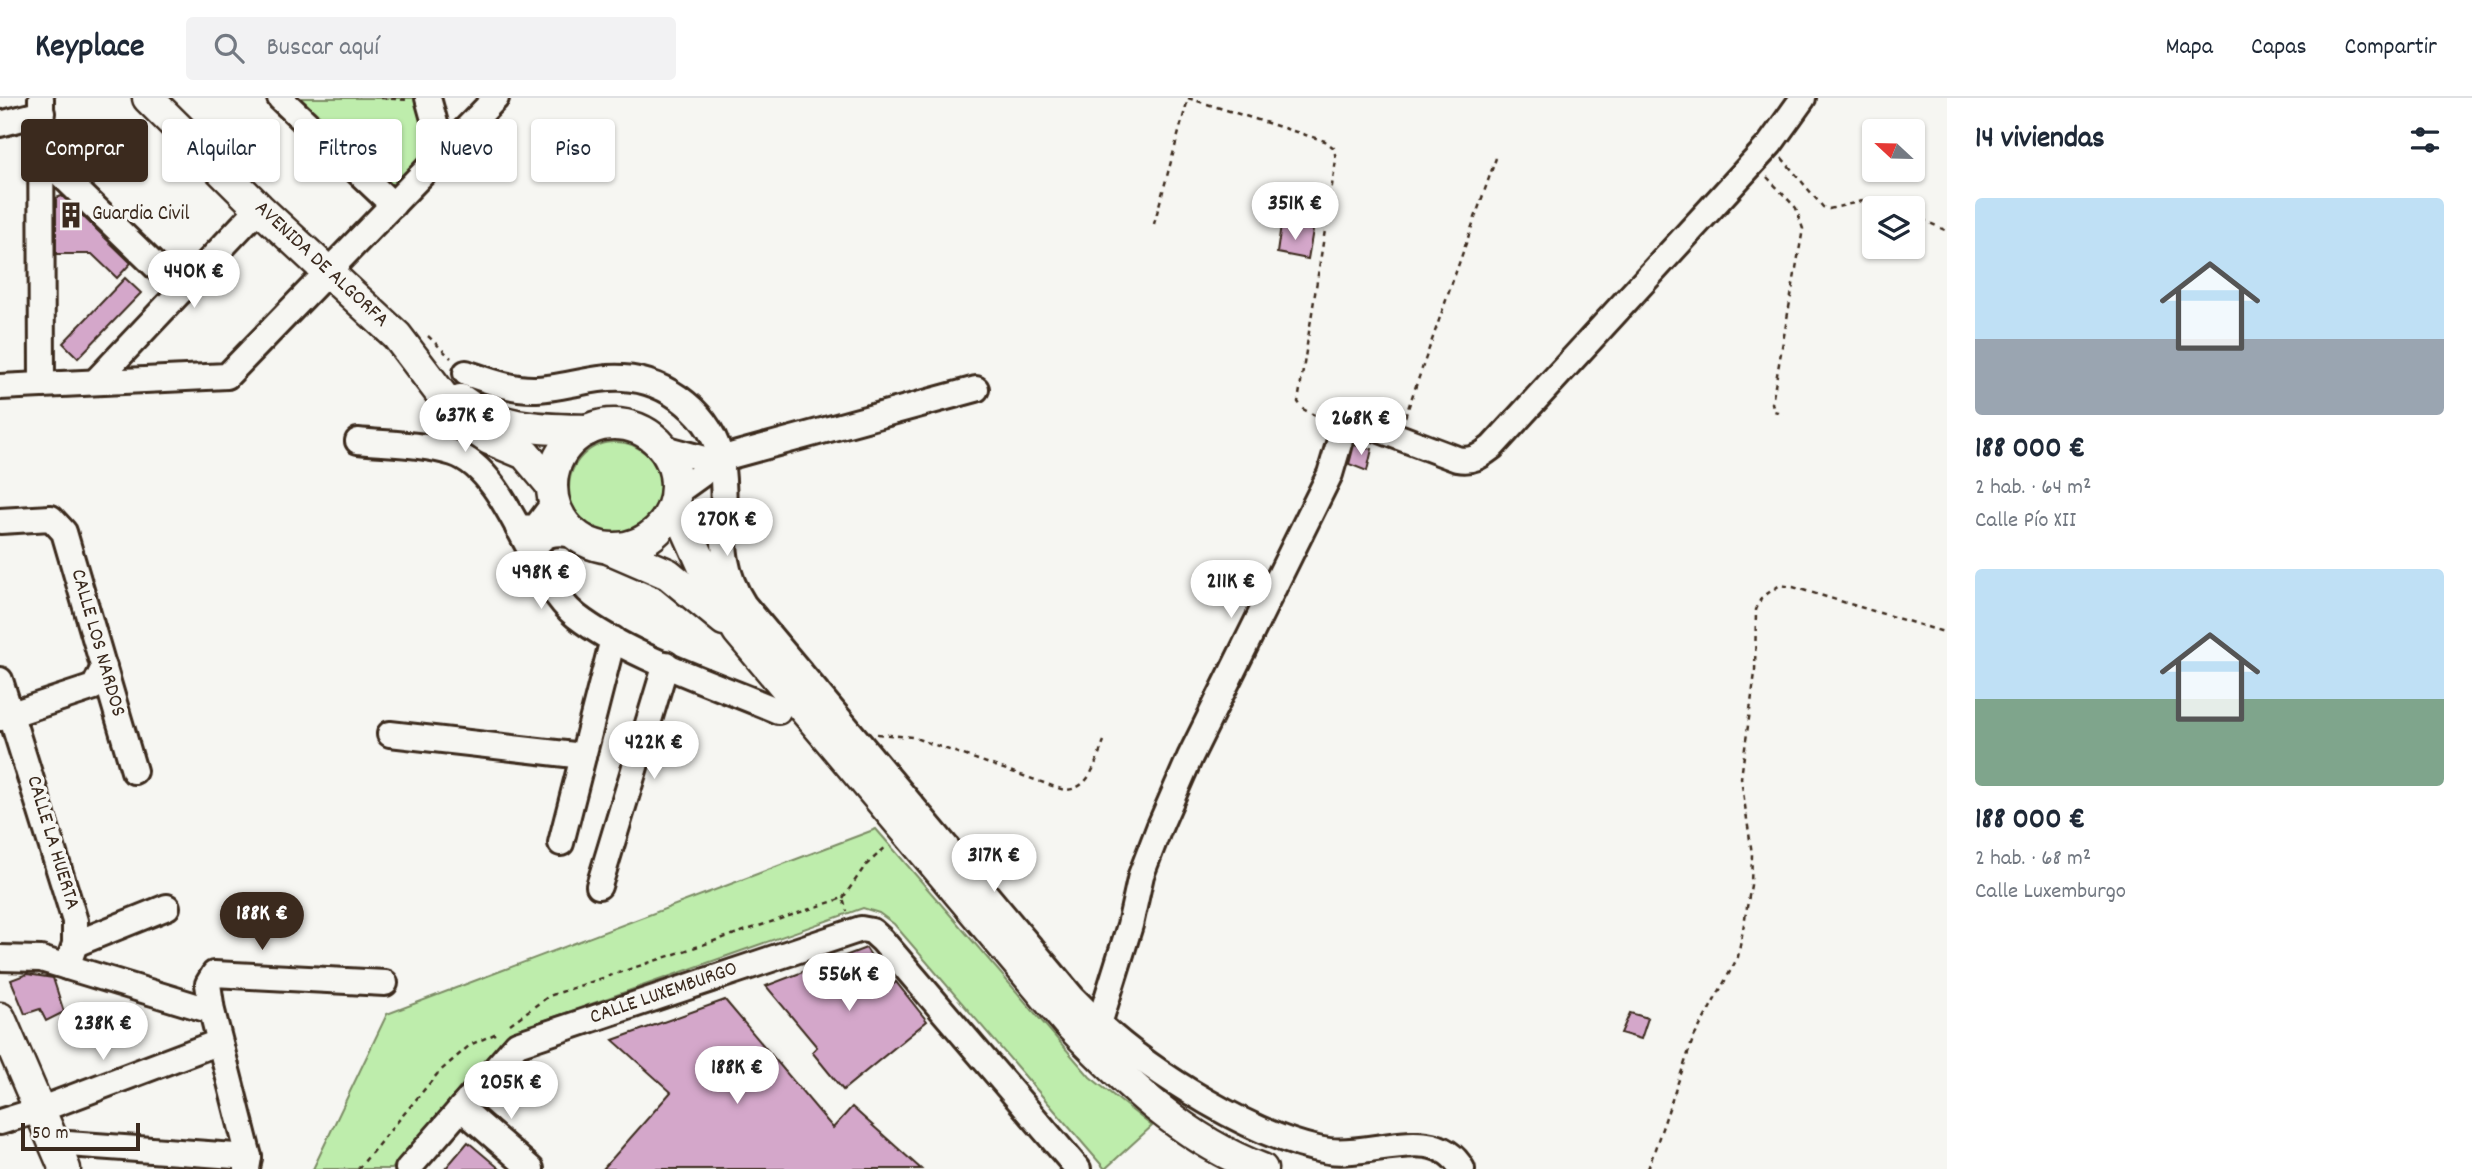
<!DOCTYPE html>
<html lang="es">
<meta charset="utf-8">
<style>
body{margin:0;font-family:Dekko,sans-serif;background:#f2f2f3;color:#1f2937;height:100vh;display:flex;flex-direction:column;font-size:26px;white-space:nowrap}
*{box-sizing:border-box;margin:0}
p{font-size:23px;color:#747a83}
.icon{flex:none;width:38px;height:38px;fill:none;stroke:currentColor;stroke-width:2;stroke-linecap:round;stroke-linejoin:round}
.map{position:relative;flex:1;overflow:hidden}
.sheet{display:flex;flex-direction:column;background:#fff;width:525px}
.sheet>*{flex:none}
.guide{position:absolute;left:21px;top:21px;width:665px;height:63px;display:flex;gap:14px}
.needle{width:46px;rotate:292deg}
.tools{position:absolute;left:1862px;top:21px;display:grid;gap:14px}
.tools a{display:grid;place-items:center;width:63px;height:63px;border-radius:7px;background:#fff;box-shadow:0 2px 5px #0004;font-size:35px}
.scale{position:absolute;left:21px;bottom:18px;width:119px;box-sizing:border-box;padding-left:7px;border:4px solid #3b2a1e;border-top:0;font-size:19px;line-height:24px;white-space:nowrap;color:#3b2a1e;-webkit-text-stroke:5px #f6f6f2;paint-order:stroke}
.price{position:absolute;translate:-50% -60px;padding:0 16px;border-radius:24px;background:#fff;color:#222;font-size:23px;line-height:46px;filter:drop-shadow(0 2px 4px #0008)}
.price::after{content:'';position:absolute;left:50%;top:42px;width:21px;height:16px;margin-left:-10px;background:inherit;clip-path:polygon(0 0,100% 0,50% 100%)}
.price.current{background:#3b2a1e;color:#fff}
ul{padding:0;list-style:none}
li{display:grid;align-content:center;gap:14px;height:371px;padding:0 28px}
li span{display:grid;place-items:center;height:217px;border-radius:7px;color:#555}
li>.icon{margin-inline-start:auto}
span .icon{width:126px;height:126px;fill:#fffc;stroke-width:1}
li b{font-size:30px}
h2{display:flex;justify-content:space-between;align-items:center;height:84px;padding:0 28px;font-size:30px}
.tag{padding:0 24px;border-radius:7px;background:#fff;box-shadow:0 2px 5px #0004;font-size:24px;line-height:63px}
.tag.current{background:#3b2a1e;color:#fff}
header{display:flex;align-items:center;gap:42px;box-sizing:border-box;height:98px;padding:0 35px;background:#fff;border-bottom:2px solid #e0e1e3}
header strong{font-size:33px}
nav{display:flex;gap:38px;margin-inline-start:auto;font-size:24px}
.search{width:490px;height:63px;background:#f2f2f3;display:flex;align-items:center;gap:18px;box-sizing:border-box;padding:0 24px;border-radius:7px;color:#747a83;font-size:26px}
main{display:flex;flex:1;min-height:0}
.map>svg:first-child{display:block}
.green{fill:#beedac;stroke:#7c8c65;stroke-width:2}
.building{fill:#d4a7ca;stroke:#3b2a1e;stroke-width:2}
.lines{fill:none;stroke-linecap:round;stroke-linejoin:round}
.minor-casing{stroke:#3b2a1e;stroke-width:30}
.major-casing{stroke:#3b2a1e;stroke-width:35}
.path{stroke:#3b2a1e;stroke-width:2.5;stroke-dasharray:5 5;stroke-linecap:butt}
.minor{stroke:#f6f6f2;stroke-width:24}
.major{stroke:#f6f6f2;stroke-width:30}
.labels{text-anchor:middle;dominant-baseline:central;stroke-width:7;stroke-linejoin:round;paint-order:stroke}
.poi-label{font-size:21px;fill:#3b2a1e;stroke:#f6f6f2;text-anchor:start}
.street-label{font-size:21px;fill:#3b2a1e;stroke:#f6f6f2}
</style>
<header>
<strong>Keyplace</strong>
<div class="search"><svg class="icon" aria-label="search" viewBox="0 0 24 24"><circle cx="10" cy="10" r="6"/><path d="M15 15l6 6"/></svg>Buscar aquí</div>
<nav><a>Mapa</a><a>Capas</a><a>Compartir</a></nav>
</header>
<main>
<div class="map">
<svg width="1947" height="1071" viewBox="0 0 1947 1071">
<rect width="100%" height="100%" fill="#f6f6f2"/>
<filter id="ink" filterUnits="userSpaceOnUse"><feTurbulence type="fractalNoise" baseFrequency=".0143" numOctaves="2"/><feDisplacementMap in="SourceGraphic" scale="14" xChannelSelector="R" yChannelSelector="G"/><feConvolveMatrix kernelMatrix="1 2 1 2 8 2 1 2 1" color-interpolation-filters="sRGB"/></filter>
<g filter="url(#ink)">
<g class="green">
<polygon points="294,0 419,0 431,52 395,90 388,91"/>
<circle cx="615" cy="390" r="46"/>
<polygon points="876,731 1090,979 1152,1028 1105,1071 894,826 879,815 863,810 523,930 496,952 392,1071 313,1071 387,916"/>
</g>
<g class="building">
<polygon points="62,98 131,165 117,180 92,156 56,156 56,100"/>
<polygon points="1281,127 1313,132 1308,161 1277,155"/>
<polygon points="125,180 141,195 78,260 63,245"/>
<polygon points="1354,347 1372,351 1367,373 1349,366"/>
<polygon points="866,850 891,888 896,884 927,923 843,992 812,954 817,949 766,888"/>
<polygon points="27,876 53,880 64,914 46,923 40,911 25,916 11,882"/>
<polygon points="725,902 833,1030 852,1009 921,1071 603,1071 671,994 613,942"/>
<polygon points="1630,915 1648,920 1641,941 1621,935"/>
<polygon points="468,1044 500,1071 445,1071"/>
</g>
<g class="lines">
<g class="minor-casing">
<g id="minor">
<polyline points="41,0 42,287"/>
<polyline points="280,0 393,107"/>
<polyline points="428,0 443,54"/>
<polyline points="0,26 42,15"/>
<polyline points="42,58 181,193"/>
<path d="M 466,275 C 487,282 510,291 533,291 C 563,291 592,278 623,280 C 667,282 714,318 721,363 C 730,418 711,456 744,507 L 1072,899 L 1099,926"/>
<polyline points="95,284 259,110"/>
<polyline points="0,289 227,278 496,0"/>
<path d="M 358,343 C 388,346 424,346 453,355 C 509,373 530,481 576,518 C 629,559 715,586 778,613"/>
<polyline points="664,350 712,363 976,291"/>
<polyline points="677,394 702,376 712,363"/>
<polyline points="0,423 51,420 64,434 134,673"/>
<polyline points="518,430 536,429 554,405"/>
<path d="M 532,456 C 541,434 554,433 575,437"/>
<polyline points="0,582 75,823 75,846 67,869"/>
<polyline points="0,620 94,589 104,569"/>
<polyline points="390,636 583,658"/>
<polyline points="561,745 613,541"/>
<polyline points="599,788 666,566"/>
<polyline points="75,846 167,809"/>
<polyline points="0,860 41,861 212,913 249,1059 247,1071"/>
<polyline points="212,913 208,886 214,876 385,885"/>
<polyline points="461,1010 531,1071"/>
<polyline points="0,1024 39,1012 219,944"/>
<polyline points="54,1045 249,1059"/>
<polyline points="408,1071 517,946 861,831 872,833 882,842 1078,1071"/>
<path d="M 1462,1071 C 1436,1024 1372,1059 1329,1053 C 1257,1042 1152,975 1099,926 L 1130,827 L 1141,777 L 1159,730 L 1190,659 L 1330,376 L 1343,332 L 1353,325 L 1367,327 L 1457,361 C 1473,364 1480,358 1492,349 L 1770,46 L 1803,0"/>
</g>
</g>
<g class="major-casing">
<g id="major">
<polyline points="148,0 259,110 397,238 460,321 489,341 525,356 552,388"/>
<path d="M 461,302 C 498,332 543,331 588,332"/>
<circle cx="614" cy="388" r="62"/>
<path d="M 675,405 L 712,488 L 738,533 L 1067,924 C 1124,983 1184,1042 1262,1071"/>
<polyline points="610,451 668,476 724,522"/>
<polyline points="0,920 65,1071"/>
</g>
</g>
<g class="path">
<polyline points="381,0 408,2"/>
<polyline points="1188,0 1325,43 1334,50 1336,62 1298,304 1303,311 1325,323"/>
<polyline points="1782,60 1823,109 1829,111 1875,100 1899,110"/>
<polyline points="1767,79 1796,110 1803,131 1772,305 1774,313 1784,316"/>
<polyline points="1913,117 1947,133"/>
<polyline points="1154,126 1188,1"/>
<polyline points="428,238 451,260"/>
<polyline points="1405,319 1496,60"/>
<path d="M 877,636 L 912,639 L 1064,692 C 1091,692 1095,664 1104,643"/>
<polyline points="843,800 865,768 888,747"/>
<polyline points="510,926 549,898 843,800 847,813"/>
<polyline points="358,1071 439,974 470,947 499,934"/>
<polyline points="1648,1071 1693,941 1738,859 1751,787 1752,756 1741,680 1755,575 1756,512 1761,500 1780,487 1793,489 1947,535"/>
</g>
<use href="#minor" class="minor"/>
<use href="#major" class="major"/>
</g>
</g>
<defs>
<g id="building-bare" transform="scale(2.1)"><path d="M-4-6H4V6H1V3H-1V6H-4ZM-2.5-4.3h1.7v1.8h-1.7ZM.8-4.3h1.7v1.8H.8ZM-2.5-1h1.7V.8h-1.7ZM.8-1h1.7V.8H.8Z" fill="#3b2a1e" stroke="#f6f6f2" stroke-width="2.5" paint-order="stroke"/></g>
</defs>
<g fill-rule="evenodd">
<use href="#building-bare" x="71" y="117"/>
</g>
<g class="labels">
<g class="poi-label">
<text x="92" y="117">Guardia Civil</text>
</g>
<g class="street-label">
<text transform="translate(321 167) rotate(43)">AVENIDA DE ALGORFA</text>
<text transform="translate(97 545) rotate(74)">CALLE LOS NARDOS</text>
<text transform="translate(52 745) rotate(73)">CALLE LA HUERTA</text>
<text transform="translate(664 896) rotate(-19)">CALLE LUXEMBURGO</text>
</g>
</g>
</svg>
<div class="tools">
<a><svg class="needle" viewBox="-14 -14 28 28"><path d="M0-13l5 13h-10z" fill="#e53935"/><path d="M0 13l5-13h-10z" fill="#747a83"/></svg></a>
<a><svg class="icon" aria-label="layers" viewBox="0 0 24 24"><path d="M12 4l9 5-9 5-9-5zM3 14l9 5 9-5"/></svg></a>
</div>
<div class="scale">50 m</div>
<b class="price" style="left:1295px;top:144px">351K €</b>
<b class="price" style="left:194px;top:212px">440K €</b>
<b class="price" style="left:465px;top:356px">637K €</b>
<b class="price" style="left:1361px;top:359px">268K €</b>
<b class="price" style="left:727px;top:460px">270K €</b>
<b class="price" style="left:541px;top:513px">498K €</b>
<b class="price" style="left:1231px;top:522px">211K €</b>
<b class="price" style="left:654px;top:683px">422K €</b>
<b class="price" style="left:994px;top:796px">317K €</b>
<b class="price current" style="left:262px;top:854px">188K €</b>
<b class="price" style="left:849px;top:915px">556K €</b>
<b class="price" style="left:103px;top:964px">238K €</b>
<b class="price" style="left:737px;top:1008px">188K €</b>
<b class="price" style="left:511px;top:1023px">205K €</b>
<div class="guide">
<a class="tag current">Comprar</a>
<a class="tag">Alquilar</a>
<a class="tag">Filtros</a>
<a class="tag">Nuevo</a>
<a class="tag">Piso</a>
</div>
</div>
<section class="sheet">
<h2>14 viviendas<svg class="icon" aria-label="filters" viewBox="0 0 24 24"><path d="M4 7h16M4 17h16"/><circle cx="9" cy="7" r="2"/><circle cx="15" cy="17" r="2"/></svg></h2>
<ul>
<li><span style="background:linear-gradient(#bfe0f5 65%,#9aa5b1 0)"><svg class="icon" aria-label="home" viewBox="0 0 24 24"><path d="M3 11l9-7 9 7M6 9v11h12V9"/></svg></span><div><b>188 000 €</b><p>2 hab. · 64 m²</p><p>Calle Pío XII</p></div></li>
<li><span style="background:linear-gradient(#bfe0f5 60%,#7fa58c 0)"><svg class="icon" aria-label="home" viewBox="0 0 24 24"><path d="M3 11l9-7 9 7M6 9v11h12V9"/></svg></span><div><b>188 000 €</b><p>2 hab. · 68 m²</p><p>Calle Luxemburgo</p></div></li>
</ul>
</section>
</main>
